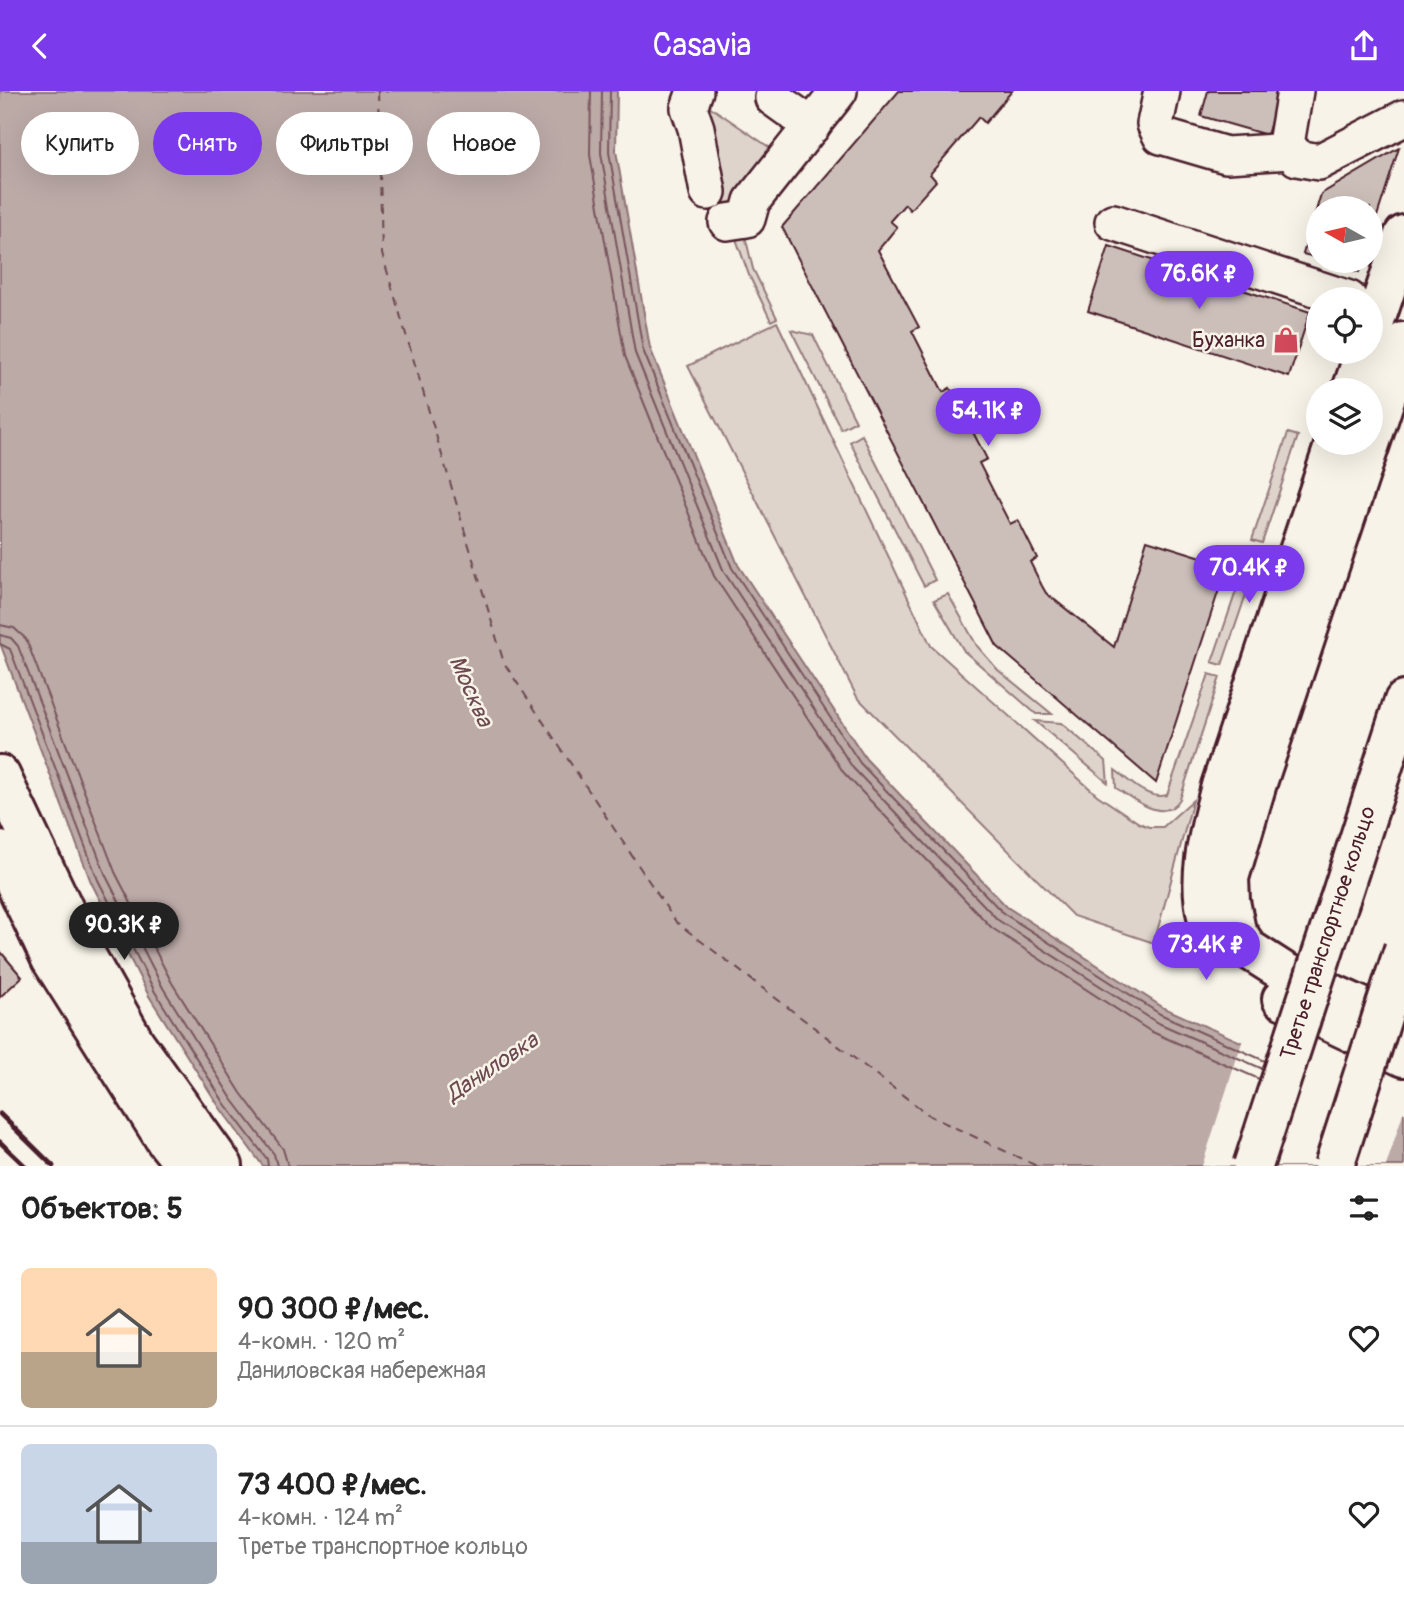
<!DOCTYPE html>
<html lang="ru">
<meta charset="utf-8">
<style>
body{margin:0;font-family:Pangolin,sans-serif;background:#f6f6f6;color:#222;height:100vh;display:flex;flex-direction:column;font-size:26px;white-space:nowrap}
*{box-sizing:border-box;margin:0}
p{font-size:23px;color:#767676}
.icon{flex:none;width:38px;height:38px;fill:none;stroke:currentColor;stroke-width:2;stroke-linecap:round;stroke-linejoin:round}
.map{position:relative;height:1075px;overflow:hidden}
.details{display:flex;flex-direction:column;background:#fff;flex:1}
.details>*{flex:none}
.banner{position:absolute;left:21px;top:21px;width:700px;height:63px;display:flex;gap:14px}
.needle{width:46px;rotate:278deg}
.buttons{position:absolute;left:1306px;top:105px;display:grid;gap:14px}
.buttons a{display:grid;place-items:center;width:77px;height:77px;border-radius:50%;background:#fff;box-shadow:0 7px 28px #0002;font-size:35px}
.price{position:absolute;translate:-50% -60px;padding:0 16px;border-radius:24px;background:#7c3aed;color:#fff;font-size:23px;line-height:46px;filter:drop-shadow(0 2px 4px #0008)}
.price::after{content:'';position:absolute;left:50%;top:42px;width:21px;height:16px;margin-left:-10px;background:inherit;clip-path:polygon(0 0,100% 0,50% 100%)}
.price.current{background:#222;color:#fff}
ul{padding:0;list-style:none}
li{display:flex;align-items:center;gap:21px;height:175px;padding:0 21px}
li+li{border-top:2px solid #e0e0e0}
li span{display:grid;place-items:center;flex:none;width:196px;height:140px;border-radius:10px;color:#555}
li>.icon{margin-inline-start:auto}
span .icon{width:84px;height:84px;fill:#fffc;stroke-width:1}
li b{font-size:30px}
h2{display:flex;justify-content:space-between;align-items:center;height:84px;padding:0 21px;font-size:30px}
.tag{padding:0 24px;border-radius:32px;background:#fff;box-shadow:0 7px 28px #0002;font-size:24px;line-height:63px}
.tag.current{background:#7c3aed;color:#fff}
header{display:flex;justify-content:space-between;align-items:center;height:91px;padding:0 21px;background:#7c3aed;color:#fff;font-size:32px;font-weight:600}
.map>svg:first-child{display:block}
.green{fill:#ded4cc;stroke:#947a7c;stroke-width:2}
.water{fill:#bcaaa7;stroke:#8e7275;stroke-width:2}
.pier{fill:#f7f3e8}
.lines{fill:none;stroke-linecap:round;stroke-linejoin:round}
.shore{stroke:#78575d;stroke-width:2}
.ferry{stroke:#6c4950;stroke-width:2;stroke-dasharray:9 7;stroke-linecap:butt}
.building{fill:#ccbfb9;stroke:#4a1f2b;stroke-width:2}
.minor-casing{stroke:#4a1f2b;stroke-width:40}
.major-casing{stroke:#4a1f2b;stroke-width:44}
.minor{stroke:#f7f3e8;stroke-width:35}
.major{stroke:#f7f3e8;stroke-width:38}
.rail{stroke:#4a1f2b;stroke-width:5}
.major-bridge-casing{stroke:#4a1f2b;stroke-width:44;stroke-linecap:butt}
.major-bridge{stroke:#f7f3e8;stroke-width:38}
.labels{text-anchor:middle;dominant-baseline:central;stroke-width:5;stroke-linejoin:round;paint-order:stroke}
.poi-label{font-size:21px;fill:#4a1f2b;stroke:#f7f3e8;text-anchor:end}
.street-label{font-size:21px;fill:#4a1f2b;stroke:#f7f3e8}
.water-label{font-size:23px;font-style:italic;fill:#6c4950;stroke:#f7f3e8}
</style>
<header><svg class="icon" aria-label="back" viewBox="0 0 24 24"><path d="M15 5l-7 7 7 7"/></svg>Casavia<svg class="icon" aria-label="share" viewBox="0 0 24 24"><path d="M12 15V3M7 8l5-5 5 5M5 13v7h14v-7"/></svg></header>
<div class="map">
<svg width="1404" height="1075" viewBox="0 0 1404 1075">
<rect width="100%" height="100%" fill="#f7f3e8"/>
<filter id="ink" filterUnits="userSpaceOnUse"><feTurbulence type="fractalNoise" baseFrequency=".0143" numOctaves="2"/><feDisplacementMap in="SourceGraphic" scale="14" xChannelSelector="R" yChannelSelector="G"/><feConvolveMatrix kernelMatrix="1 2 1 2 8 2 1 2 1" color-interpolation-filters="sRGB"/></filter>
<g filter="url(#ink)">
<g class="green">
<polygon points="706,13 782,65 742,132 753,178 777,227 771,230 749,184 718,98"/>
<polygon points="777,231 931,555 1097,704 1139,732 1149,736 1163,736 1193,709 1154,852 1073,825 857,606 688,275"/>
<polygon points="791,239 813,244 856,330 841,338"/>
<polygon points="1288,342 1298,345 1262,452 1252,449"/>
<polygon points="862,344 935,489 924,495 850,351"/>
<polygon points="1248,465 1258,468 1222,574 1212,571"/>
<polygon points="948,503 977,555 998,579 1052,623 1036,623 964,560 934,509"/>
<path d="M 1209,583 L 1220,586 L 1180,708 C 1164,734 1134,708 1116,697 L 1115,679 C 1129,689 1148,710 1167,704 Z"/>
<polygon points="1035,630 1061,632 1106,670 1108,692"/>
</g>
<polygon class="water" points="0,0 617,0 616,60 650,257 738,474 866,668 1007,816 1164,917 1404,1023 1404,1075 263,1075 220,1017 149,905 91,791 0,552"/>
<polygon class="pier" points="1243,948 1404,1019 1386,1075 1202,1075"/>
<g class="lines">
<g class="shore">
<polyline points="591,0 590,64 625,265 714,485 844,682 992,837 1150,940 1259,988"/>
<polyline points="602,0 601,62 635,262 724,481 853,677 998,829 1156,931 1263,978"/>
<polyline points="610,0 609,61 643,259 732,477 860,672 1003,822 1160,923 1265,970"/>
<polyline points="0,534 14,537 26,548 115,781 172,892 241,1002 283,1058 288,1075"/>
<polyline points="0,544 11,547 18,555 106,785 163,897 232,1008 274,1063 277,1075"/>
<polyline points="0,553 10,558 98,789 155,901 225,1013 267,1068 268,1075"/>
</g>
<polyline class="ferry" points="378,0 382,163 504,572 676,831 930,1025 1037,1075"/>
</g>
<g class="building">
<polygon points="899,0 1012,0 985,32 979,26 930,83 936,90 910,119 905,113 890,130 897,136 878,159 919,236 912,240 943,301 950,297 987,368 979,372 1010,433 1018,429 1037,467 1030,471 1042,495 1046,502 1114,556 1147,449 1227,474 1156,692 997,555 782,136"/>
<polygon points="1208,0 1280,0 1267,44 1201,25"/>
<polygon points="1399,57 1370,147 1370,117 1318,117 1318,167 1303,163 1321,103"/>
<polygon points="1109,155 1310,221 1289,286 1088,220"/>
<polygon points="1325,170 1363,170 1359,181"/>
<polygon points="0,860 22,886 0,906"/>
</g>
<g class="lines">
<g class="minor-casing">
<g id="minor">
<polyline points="695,0 689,17 696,37 708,101"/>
<polyline points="1162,0 1155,33 1161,45 1226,64 1292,60"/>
<polyline points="1295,0 1286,53 1297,67 1319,71 1404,27"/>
<polyline points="773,7 812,35"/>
<polyline points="727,131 747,128 752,110 839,0"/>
<polyline points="1113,131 1349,208"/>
</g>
</g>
<g class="major-casing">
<g id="major">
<polyline points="1370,245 1404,144"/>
<polyline points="1404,251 1257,692 1229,787 1230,810 1236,840 1248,858 1284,881 1404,935"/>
<polyline points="1352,299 1365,261"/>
<polyline points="0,684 84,861 135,952 223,1075"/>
<polyline points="0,760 51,868 166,1050 186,1075"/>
<polyline points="1340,808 1404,610"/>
<path d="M 1208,829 C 1196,785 1210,739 1221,695 L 1335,352"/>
<polyline points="1282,908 1404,966"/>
</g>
</g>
<use href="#minor" class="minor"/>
<use href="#major" class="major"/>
<g class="rail">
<polyline points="0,1023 53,1075"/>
<polyline points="0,1051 25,1075"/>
</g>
<g class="major-bridge-casing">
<g id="major-bridge">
<polyline points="1253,1075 1340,808"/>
<polyline points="1334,1075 1404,858"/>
</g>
</g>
<use href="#major-bridge" class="major-bridge"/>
</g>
</g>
<defs>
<g id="shop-bare" transform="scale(2.1)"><path d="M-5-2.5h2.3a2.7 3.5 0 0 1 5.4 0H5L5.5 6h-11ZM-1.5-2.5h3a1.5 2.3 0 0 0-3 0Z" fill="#d1495b" stroke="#f7f3e8" stroke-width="2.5" paint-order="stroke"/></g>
</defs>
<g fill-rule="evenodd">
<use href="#shop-bare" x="1286" y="249"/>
</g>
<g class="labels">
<g class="poi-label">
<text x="1265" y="249">Буханка</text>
</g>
<g class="street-label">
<text transform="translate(1328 842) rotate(-72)">Третье транспортное кольцо</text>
</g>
<g class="water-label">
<text transform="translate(471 600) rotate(66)">Москва</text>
<text transform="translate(492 976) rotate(-34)">Даниловка</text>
</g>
</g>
</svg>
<div class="buttons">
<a><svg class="needle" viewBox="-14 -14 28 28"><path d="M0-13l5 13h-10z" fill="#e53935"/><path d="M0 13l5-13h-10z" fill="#767676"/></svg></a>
<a><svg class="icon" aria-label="locate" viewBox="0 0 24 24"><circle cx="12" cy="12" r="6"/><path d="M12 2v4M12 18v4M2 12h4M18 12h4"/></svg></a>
<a><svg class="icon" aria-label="layers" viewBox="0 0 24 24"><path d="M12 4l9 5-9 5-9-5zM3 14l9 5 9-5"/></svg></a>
</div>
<b class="price" style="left:1199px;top:220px">76.6K ₽</b>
<b class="price" style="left:988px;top:357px">54.1K ₽</b>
<b class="price" style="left:1249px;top:514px">70.4K ₽</b>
<b class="price current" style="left:124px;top:871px">90.3K ₽</b>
<b class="price" style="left:1206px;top:891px">73.4K ₽</b>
<div class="banner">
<a class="tag">Купить</a>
<a class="tag current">Снять</a>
<a class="tag">Фильтры</a>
<a class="tag">Новое</a>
</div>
</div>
<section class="details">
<h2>Объектов: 5<svg class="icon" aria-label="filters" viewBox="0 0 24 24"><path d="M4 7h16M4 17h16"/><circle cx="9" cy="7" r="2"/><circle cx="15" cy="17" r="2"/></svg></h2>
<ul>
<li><span style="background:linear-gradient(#ffd9b3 60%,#b9a48a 0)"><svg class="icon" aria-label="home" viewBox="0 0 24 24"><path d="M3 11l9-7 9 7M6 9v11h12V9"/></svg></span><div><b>90 300 ₽/мес.</b><p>4-комн. · 120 m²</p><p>Даниловская набережная</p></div><svg class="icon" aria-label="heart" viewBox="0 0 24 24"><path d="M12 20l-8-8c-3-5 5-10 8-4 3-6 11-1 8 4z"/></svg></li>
<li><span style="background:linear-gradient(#c9d6e8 70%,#9aa5b1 0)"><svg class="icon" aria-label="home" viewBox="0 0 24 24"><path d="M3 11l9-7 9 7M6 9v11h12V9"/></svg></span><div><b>73 400 ₽/мес.</b><p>4-комн. · 124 m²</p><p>Третье транспортное кольцо</p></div><svg class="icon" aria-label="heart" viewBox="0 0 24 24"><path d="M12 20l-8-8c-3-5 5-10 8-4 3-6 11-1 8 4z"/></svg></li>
</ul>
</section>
